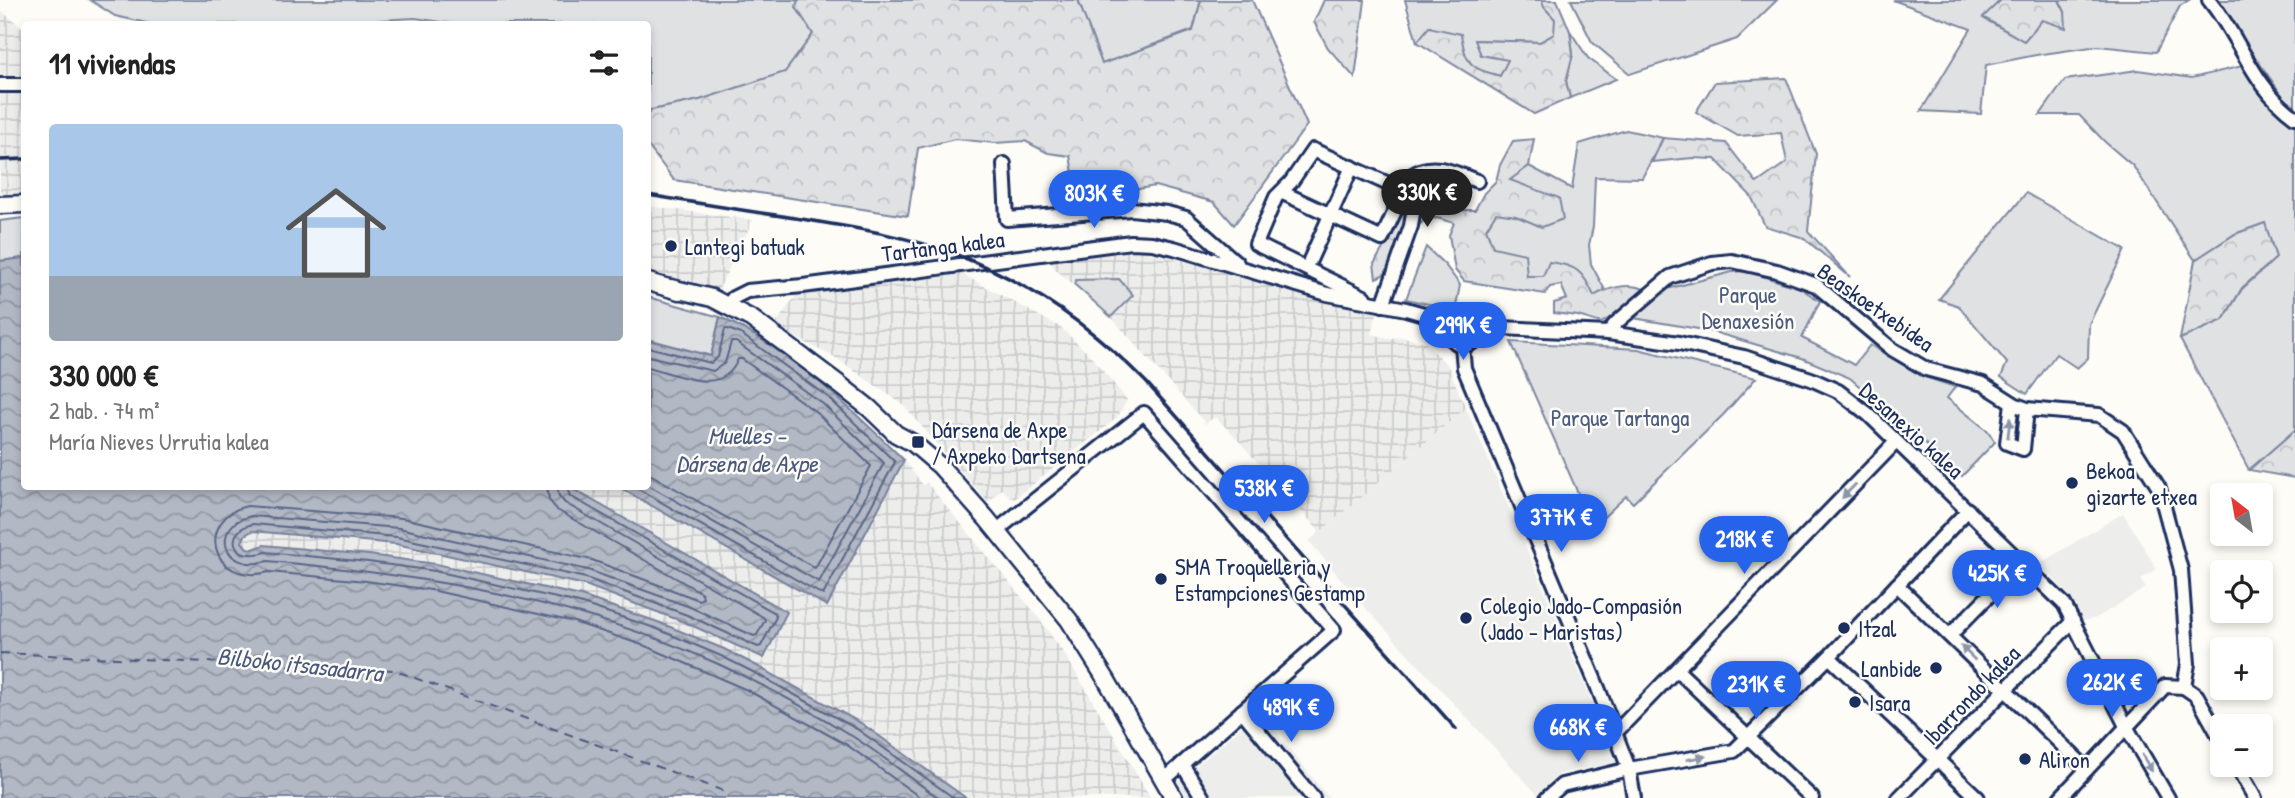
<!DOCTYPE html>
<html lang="es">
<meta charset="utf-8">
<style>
body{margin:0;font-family:"Patrick Hand",sans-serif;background:#f6f6f6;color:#222;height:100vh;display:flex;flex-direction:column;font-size:26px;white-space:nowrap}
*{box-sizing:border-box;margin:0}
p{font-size:23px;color:#767676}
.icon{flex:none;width:38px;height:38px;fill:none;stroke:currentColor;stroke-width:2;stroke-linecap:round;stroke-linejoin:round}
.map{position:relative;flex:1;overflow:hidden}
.sheet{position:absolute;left:21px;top:21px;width:630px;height:469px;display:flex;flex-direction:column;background:#fff;border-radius:7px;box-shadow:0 4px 10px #0003}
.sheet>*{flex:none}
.needle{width:46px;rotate:329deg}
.controls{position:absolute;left:2210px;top:483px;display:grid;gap:14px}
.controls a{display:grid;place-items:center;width:63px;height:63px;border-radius:7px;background:#fff;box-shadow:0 4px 10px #0003;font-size:35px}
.price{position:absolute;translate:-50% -60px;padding:0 16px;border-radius:24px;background:#2563eb;color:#fff;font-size:23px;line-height:46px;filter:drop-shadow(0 2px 4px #0008)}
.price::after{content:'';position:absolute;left:50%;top:42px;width:21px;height:16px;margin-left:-10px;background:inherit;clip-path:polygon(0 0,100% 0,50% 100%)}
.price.current{background:#222;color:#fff}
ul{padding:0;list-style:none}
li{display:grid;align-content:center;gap:14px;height:371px;padding:0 28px}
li+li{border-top:2px solid #e0e0e0}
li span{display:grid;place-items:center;height:217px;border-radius:7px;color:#555}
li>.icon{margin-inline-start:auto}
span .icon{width:126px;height:126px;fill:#fffc;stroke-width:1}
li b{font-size:30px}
h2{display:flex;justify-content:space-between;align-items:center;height:84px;padding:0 28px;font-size:30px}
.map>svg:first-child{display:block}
.built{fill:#edeeec}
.industrial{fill:url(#industrial-grid)}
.green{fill:#e0e1e3;stroke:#7e88a0;stroke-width:2}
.forest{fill:url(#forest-crowns);stroke:#7e88a0;stroke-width:2}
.water{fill:url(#water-waves);stroke:#76819c;stroke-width:2}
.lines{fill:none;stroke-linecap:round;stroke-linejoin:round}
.shore{stroke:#586687;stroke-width:2}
.ferry{stroke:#49587d;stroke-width:2;stroke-dasharray:9 7;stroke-linecap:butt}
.minor-casing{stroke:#1b2f5e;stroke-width:18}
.major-casing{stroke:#1b2f5e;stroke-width:21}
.minor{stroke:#fdfcf7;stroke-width:12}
.major{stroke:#fdfcf7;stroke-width:16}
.rail{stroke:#1b2f5e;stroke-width:3.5}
.oneway{fill:#8c96aa}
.poi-dot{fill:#1b2f5e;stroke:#fdfcf7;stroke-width:2.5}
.labels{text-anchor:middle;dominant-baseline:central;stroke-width:5;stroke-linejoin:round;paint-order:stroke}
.poi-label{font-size:23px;fill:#1b2f5e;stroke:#fdfcf7;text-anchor:start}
.street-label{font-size:23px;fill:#1b2f5e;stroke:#fdfcf7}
.park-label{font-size:23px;fill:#4c5c7f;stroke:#fdfcf7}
.water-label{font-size:24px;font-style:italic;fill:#49587d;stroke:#fdfcf7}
</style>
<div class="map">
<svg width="2295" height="798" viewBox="0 0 2295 798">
<defs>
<pattern id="industrial-grid" width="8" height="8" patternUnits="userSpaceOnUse" patternTransform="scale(1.75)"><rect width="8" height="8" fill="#edeeec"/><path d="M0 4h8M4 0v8" fill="none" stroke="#cbcccd"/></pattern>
<pattern id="forest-crowns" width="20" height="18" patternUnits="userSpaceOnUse" patternTransform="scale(1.75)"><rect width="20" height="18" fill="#e0e1e3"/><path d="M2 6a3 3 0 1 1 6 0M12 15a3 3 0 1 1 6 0" fill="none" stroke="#c0c1c5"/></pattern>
<pattern id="water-waves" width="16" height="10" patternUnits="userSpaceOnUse" patternTransform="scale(1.75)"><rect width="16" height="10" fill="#b3b8c5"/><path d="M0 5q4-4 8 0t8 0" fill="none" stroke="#9196a3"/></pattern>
</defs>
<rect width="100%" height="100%" fill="#fdfcf7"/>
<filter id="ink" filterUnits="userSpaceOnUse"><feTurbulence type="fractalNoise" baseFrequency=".0143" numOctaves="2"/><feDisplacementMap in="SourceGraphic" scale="14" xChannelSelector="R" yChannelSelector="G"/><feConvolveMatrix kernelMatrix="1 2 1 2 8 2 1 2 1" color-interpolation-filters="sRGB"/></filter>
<g filter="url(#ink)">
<g class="built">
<polygon points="1466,408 1618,762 1560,774 1537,794 1362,604 1309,541"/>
<polygon points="2123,513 2157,569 2141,579 2146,588 2096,618 2084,621 2070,596 2038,563 2049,558"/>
<polygon points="1262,715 1329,798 1181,798 1173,786 1253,717"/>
</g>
<g class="industrial">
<polygon points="0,10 24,29 24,197 0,197"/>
<polygon points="648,206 753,220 718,291 648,273"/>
<polygon points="1141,251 1227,271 1282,289 1360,305 1377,314 1371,334 1389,338 1403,337 1425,342 1448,366 1466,408 1320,532 1229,430 1214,417 1206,424 1111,317 1054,268 1050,259"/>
<polygon points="962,274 1060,327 1092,357 1127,400 1117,418 1013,500 1002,489 988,502 902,404 837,359 774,326 797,294"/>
<polygon points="904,460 923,485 927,483 1035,613 1064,653 1151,798 966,798 861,723 759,667 658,622 581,596 436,564 369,555 265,545 253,549 247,548 242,542 245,535 252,531 396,544 585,585 684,622 763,657 572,489 574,487 619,487 827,605"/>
</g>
<g class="green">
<polygon points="90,0 798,0 797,7 813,34 785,72 700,100 652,110 648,109 648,24 454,24 415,18 312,24 151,24 115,16"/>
<polygon points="1078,0 1201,0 1193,30 1102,64"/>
<polygon points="1405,0 1542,0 1544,7 1555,19 1555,34 1540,42 1475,40 1509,60 1500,76 1475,69 1464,54 1430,27 1417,42"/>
<polygon points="1571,0 1777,0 1737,39 1630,74 1592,42"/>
<polygon points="1893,0 2001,0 1983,18 2024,41 2042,20 2065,12 2059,0 2189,0 2180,6 2156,52 2098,46 2036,55 1986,65 1981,114 1921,111 1971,29"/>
<polygon points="2215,0 2295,0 2295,110 2289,105"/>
<polygon points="1570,31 1588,58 1616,79 1570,98 1566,81 1573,54"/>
<polygon points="2242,66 2270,102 2295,123 2295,430 2249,470 2180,339 2223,320 2242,289 2276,258 2265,223 2235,234 2195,260 2133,166 2105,142 2079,115 2040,115 2065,80 2138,70 2192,78"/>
<polygon points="1626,130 1663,138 1642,178 1595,177 1593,227 1589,245 1591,264 1605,290 1594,296 1543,276 1526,276 1493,247 1486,229 1496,212 1516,216 1542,227 1533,190 1509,180 1529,166 1572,189 1579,144"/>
<polygon points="2026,193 2125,250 2089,324 2088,358 2077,368 2056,354 2027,394 2001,377 2007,363 1959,306 1939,299"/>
<polygon points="24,218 24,258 0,261 0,221"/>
<polygon points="1426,247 1445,265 1460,285 1456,306 1438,306 1406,299"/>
<polygon points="1746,271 1800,288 1820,301 1802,338 1854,365 1870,345 1922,376 1955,387 1947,398 1988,431 1995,442 1962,476 1850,378 1802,358 1710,331 1634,318 1667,289 1732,272"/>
<polygon points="1119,279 1133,295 1111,317 1074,284 1076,280"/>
<polygon points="648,297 720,317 711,356 648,339"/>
<polygon points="1511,342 1638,349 1756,378 1724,414 1633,503 1626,496 1593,527"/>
</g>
<g class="forest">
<polygon points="798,0 1078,0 1102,64 1193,31 1201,0 1252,0 1307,125 1234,225 1214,202 1155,186 1078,200 1070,156 1048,153 1025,141 995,143 955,139 918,148 908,216 674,180 648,146 648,114 652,110 700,100 785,72 813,34 796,7"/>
<polygon points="1324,0 1365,0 1355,78 1328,48 1314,22"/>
<path d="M 1542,0 L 1557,0 L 1570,31 L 1573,54 L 1566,81 L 1570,98 L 1534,114 L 1417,42 L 1429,27 L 1461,34 C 1466,65 1470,68 1500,76 L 1508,60 L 1481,55 L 1475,40 L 1540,42 L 1554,34 L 1555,19 L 1544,7 Z"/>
<polygon points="2001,0 2059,0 2065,12 2066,28 2042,20 2024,41 1983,17"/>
<polygon points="1786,78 1816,154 1808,231 1850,277 1804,238 1765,226 1751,196 1715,159 1692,158 1652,162 1663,138 1726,143 1757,183 1787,162 1781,133 1738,136 1696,112 1715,82"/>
<path d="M 1534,139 L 1529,166 L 1510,180 L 1559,198 L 1563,219 L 1542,227 L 1516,216 L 1496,213 L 1486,229 L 1493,247 L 1525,254 L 1527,276 L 1543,276 L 1549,262 C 1576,265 1583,271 1594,296 C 1608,288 1628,282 1644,289 L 1616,314 L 1601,323 L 1578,316 L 1554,313 L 1554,303 L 1567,299 L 1561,285 L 1550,287 L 1545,294 L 1464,281 L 1455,270 L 1449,235 L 1454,223 L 1437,218 L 1425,219 L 1398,248 L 1387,273 L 1376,278 L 1374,264 L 1407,206 L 1422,190 L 1423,178 L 1432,177 L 1437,204 L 1455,210 L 1475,210 L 1484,193 L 1496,181 L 1500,165 L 1513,141 Z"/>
<polygon points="2265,223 2276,258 2242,288 2223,320 2180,339 2195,260 2235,234"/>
<polygon points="2295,430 2295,478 2249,470"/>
</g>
<g class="water">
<polygon points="24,258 24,486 574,487 573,489 787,612 764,658 684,622 585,585 396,544 252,531 245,535 242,542 247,548 253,549 264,545 369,555 436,564 581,596 658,622 724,649 759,667 861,723 966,798 0,798 0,261"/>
<path d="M 720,317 C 790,349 849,407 904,460 L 827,606 L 619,487 L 648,486 L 648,340 L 711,356 Z"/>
</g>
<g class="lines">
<g class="shore">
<polyline points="648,356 713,371 725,363 731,342 736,342 823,404 884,463 819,582 648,485"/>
<path d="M 648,367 C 677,374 723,398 738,359 L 742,359 L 816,412 L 871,466 L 815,568 L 648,473"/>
<path d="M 547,486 L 549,500 L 557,510 L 702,593 L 703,598 L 699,600 L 592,560 L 402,518 L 247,506 C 196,518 209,587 269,572 L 366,581 L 431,590 L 574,622 L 648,647 L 747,690 L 847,745 L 921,798"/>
<path d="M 557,486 L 559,496 L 565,503 L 763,617 L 765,620 L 757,635 L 754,636 L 690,607 L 588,570 L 399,528 L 251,516 C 211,524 220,574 268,561 C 423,575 573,599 716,663 C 762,684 810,710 852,736 C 882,755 910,778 939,798"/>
<path d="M 566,486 L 570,496 L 775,613 L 776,617 L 761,646 L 758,647 L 687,615 L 586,578 L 397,537 L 253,524 C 224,530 230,563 266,552 L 368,562 L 435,571 L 579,603 L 655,628 L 721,656 L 755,673 L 857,729 L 954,798"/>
<polyline points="633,486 823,595 895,462 829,398 741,334 728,329 725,329 718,357 711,363 648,347"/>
</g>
<polyline class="ferry" points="0,653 393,670 721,790 729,798"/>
<g class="minor-casing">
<g id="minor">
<path d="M 2209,0 C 2240,37 2253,88 2295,117"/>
<polyline points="0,85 24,85"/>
<polyline points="1004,164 1007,219 1132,209 1167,213 1186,218 1237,263 1237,267"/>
<polyline points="1281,192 1382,239 1404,191 1313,150 1291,182 1276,197 1256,244 1364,297"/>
<polyline points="1310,260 1352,167"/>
<polyline points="728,305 733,298 747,291 803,286 1131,242 1152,243 1174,248 1327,294 1406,309 1452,322"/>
<path d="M 1383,305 L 1411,226 L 1415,201 L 1414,174 C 1434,161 1457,174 1477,181"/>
<circle cx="1464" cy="330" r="15"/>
<polyline points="1478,327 1608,333 1679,343 1744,357 1811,379 1838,391 1868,414 2064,604 2127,728 2168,798"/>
<polyline points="1608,333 1616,323 1670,277 1712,263 1732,261 1777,271 1816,285 1892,349 1926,369 1983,384 2016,405 2027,409 2099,415 2123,431 2159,488 2181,570 2188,664 2184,687"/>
<polyline points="1462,345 1464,368 1598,688 1629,769 1634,798"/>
<polyline points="2012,403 2007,443 2023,449 2027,409"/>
<polyline points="996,531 1144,413 1334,630 1164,780"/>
<polyline points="1897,585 2087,769"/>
<polyline points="1950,635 2021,563"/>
<polyline points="1829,657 1978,798"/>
<polyline points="1677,670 1812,798"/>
<polyline points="2184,687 2197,696 2222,741"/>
<polyline points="1242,711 1313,798"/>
<polyline points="1616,732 1896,442"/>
<polyline points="1182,764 1203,798"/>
<polyline points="2236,765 2255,798"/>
<polyline points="1547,798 1562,785 1629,769 1734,751 1829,657 1968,510"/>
<polyline points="1899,798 2073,621"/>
<polyline points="2060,798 2165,686 2184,687"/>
</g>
</g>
<g class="major-casing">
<g id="major">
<polyline points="0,205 24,204"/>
<polyline points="648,282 679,291"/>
<polyline points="671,288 712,298 752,319 840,385 869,408 896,434 913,443 940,466 987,519 1069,620 1106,679 1174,798"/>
</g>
</g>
<use href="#minor" class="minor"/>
<use href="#major" class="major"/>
<g class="rail">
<polyline points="0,160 24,159"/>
<path d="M 648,195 C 697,203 746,211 795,218 C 850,227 905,235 957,255 C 1029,282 1092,327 1146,382 L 1456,729"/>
</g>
</g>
<defs><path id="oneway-solid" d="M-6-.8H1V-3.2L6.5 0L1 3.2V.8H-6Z" transform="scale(1.75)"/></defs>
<g class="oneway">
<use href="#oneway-solid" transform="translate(2009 428) rotate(-83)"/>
<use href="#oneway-solid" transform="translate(1849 491) rotate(134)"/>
<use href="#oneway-solid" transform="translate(1968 653) rotate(-135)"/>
<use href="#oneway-solid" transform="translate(1696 758) rotate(-10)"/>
<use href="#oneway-solid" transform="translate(2147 763) rotate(59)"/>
</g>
</g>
<g class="poi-dot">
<circle cx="671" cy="246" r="7"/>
<rect x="911" y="435" width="14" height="14" rx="3.5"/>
<circle cx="2072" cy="483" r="7"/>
<circle cx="1161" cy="579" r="7"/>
<circle cx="1466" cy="618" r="7"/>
<circle cx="1844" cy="628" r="7"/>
<circle cx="1936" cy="668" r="7"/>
<circle cx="1855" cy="702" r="7"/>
<circle cx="2025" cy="759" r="7"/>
</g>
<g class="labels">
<g class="poi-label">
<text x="685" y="246">Lantegi batuak</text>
<text x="932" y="429">Dársena de Axpe<tspan x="932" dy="26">/ Axpeko Dartsena</tspan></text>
<text x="2086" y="470">Bekoa<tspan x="2086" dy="26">gizarte etxea</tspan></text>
<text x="1175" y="566">SMA Troquelleria y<tspan x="1175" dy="26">Estampciones Gestamp</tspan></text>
<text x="1480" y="605">Colegio Jado-Compasión<tspan x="1480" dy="26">(Jado - Maristas)</tspan></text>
<text x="1858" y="628">Itzal</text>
<text x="1922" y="668" text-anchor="end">Lanbide</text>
<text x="1869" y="702">Isara</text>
<text x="2039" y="759">Aliron</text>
</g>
<g class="street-label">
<text transform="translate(943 246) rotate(-7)">Tartanga kalea</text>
<text transform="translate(1876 307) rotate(35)">Beaskoetxebidea</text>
<text transform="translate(1912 430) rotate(42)">Desanexio kalea</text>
<text transform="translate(1971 695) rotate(-46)">Ibarrondo kalea</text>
</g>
<g class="park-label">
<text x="1748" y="294">Parque<tspan x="1748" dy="26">Denaxesión</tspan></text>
<text x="1620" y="417">Parque Tartanga</text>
</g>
<g class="water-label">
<text x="747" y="435">Muelles -<tspan x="747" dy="28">Dársena de Axpe</tspan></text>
<text transform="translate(300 664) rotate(6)">Bilboko itsasadarra</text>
</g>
</g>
</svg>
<div class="controls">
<a><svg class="needle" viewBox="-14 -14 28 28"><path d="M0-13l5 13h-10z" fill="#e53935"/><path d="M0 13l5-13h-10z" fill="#767676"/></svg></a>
<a><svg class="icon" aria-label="locate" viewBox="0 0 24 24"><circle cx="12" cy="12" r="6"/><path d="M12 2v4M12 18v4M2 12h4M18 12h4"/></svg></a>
<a>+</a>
<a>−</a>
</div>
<b class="price current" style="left:1427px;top:229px">330K €</b>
<b class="price" style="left:1094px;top:230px">803K €</b>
<b class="price" style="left:1463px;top:362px">299K €</b>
<b class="price" style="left:1264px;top:525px">538K €</b>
<b class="price" style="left:1561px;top:554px">377K €</b>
<b class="price" style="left:1744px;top:576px">218K €</b>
<b class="price" style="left:1997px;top:610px">425K €</b>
<b class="price" style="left:2112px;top:719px">262K €</b>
<b class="price" style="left:1756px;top:721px">231K €</b>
<b class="price" style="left:1291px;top:744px">489K €</b>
<b class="price" style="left:1578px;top:764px">668K €</b>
<section class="sheet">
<h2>11 viviendas<svg class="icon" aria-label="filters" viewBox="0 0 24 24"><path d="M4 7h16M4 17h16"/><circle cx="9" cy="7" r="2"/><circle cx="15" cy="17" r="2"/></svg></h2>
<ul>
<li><span style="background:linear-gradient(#a9c7e8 70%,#9aa5b1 0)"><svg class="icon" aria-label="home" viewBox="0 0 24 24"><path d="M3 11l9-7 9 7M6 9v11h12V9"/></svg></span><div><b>330 000 €</b><p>2 hab. · 74 m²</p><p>María Nieves Urrutia kalea</p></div></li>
</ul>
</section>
</div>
